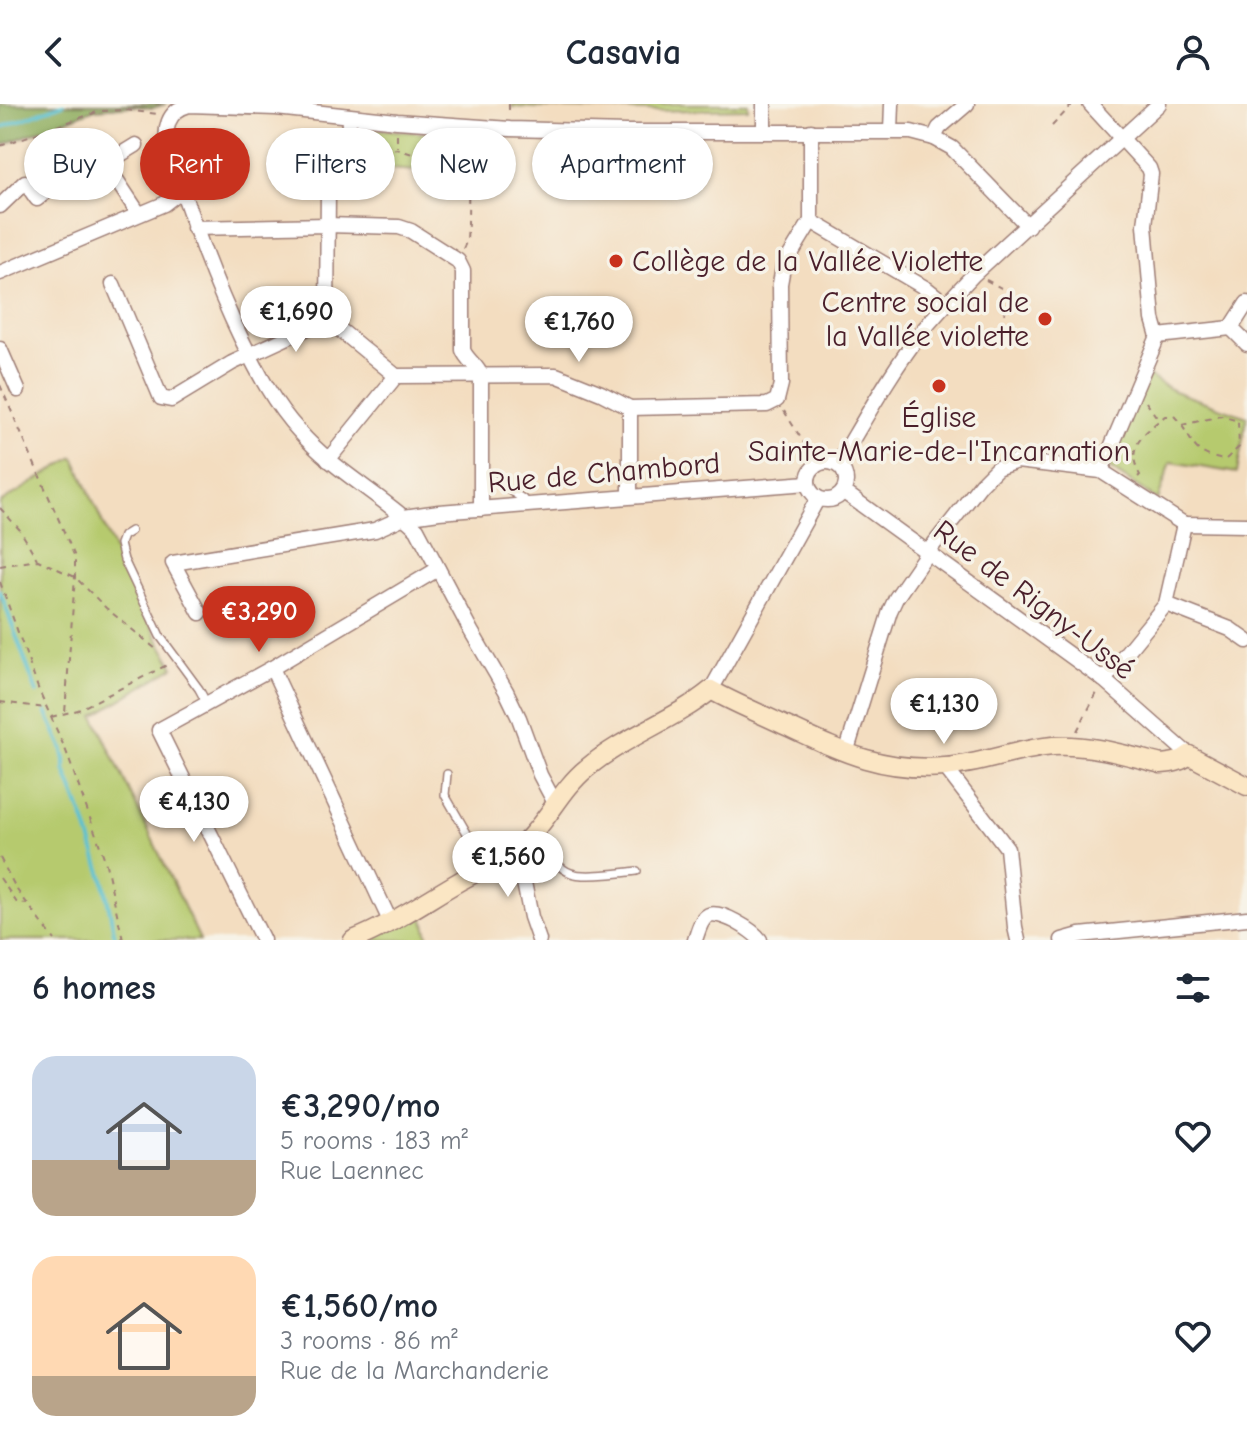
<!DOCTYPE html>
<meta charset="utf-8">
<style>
body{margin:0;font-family:"Comic Neue",sans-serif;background:#f2f2f3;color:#1f2937;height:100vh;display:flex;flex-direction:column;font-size:30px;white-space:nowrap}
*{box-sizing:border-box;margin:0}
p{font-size:26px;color:#747a83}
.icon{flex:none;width:44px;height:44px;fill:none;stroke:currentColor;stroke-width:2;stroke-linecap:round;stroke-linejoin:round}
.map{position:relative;height:836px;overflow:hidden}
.panel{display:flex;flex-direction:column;background:#fff;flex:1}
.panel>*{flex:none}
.top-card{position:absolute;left:24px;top:24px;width:800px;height:72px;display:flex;gap:16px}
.price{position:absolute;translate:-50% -68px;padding:0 18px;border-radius:28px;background:#fff;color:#222;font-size:26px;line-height:52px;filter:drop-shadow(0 2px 4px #0008)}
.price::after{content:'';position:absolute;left:50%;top:48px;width:24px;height:18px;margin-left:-12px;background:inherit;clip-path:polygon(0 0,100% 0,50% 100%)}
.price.on{background:#c8321e;color:#fff}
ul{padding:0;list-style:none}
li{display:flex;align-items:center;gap:24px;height:200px;padding:0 32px}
li span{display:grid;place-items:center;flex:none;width:224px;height:160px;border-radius:24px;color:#555}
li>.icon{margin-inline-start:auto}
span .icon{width:96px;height:96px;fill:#fffc;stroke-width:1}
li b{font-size:34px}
h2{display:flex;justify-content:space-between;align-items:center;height:96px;padding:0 32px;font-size:34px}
.chip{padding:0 28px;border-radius:36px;background:#fff;box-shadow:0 2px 6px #0004;font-size:28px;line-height:72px}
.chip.on{background:#c8321e;color:#fff}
header{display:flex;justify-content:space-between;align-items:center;height:104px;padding:0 32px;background:#fff;font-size:36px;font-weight:600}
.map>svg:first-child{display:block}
.green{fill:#b6ca6e;stroke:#80744c;stroke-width:2}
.forest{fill:#90ae61;stroke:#6d6646;stroke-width:2}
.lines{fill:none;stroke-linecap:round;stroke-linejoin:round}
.stream{stroke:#56c0d1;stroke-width:4}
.lane-casing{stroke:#9e7e76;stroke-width:10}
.street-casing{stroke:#9e7e76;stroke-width:17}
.secondary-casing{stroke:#9e7e76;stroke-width:21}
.path{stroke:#9e7e76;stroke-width:2;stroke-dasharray:6 6;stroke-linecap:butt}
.lane{stroke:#fff;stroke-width:7}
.street{stroke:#fff;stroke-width:14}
.secondary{stroke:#fbe6c4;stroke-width:18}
.poi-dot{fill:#c8321e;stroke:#f7f3e8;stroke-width:3}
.labels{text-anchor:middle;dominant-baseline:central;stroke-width:7;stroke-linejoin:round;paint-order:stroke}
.poi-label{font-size:30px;fill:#4a1f2b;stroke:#f7f3e8;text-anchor:start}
.street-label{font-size:30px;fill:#4a1f2b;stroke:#f7f3e8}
</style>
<header><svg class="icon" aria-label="back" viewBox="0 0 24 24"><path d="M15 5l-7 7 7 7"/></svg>Casavia<svg class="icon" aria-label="person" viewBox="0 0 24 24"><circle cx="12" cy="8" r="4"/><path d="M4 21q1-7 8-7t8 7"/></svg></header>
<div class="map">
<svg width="1247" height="836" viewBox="0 0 1247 836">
<rect width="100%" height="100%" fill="#f7f3e8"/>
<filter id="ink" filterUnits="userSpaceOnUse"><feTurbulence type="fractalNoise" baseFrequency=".0125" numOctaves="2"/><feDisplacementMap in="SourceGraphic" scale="16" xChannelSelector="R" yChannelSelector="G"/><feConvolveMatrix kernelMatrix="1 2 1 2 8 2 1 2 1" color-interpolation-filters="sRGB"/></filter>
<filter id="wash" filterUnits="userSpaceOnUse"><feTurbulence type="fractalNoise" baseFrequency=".006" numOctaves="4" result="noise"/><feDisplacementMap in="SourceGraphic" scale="32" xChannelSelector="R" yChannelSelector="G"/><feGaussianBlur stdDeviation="1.8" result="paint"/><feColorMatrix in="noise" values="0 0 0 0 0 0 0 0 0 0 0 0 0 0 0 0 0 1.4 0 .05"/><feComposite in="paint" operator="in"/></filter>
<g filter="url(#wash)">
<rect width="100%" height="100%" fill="#f3ddc0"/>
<g class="green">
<polygon points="512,0 748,0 748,5 650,7 512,3"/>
<path d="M 364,24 L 467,33 L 467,85 L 416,67 L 353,62 C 359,49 351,32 364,24 Z"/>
<polygon points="1147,271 1174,287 1247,313 1237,369 1171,358 1158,396 1108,363"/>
<path d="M 74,353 C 105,424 134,497 174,563 L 94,612 L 200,836 L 0,836 L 0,399 Z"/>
<polygon points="420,799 429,836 353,836"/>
</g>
<polygon class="forest" points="0,0 166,0 153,4 134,2 95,5 0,42"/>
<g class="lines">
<g class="stream">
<polyline points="0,24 63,0"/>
<polyline points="0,487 37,589"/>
<polyline points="46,608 62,643 65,656 65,666 85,718 104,778 115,833 117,836"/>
</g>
</g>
</g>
<g filter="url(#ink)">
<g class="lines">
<g class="lane-casing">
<g id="lane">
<polyline points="481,368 523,395 526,399"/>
<polyline points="131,427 123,432 120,440 124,456 160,532 199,585 207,600"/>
<polyline points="447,670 445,691 486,762"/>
<path d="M 534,732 C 544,743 556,764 571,769 C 584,774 622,769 637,767"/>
</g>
</g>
<g class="street-casing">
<g id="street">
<polyline points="764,0 764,27"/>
<polyline points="1090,0 1149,64 1151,70 1145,121 1153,215 1158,232 1231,224 1247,199"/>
<polyline points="349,12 348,56 328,85 327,215 396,272 556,271 601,289 630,304 767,301 777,296 781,280 780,180 783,163 811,117 811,27"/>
<polyline points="891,27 892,0"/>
<polyline points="934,34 939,24 967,0"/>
<polyline points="105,60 136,41"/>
<polyline points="0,102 25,78 37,95 98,48 139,110"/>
<polyline points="811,117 927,185 946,200"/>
<path d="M 194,124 L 327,121 L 399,123 L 411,127 L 458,157 L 463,167 L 463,246 C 467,257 478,261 481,272 L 481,405"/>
<polyline points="0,169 164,100 182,86"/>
<polyline points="113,180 161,294 171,296 232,259 327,215"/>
<polyline points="1231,224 1247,240"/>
<polyline points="0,245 18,286"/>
<polyline points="630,304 630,392"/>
<polyline points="328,356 396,272"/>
<circle cx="827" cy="377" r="19"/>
<path d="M 838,360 C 865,315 891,267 924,225 C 940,206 957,188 974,170 L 1159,0"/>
<polyline points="1101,367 1158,232"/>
<polyline points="844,388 1104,576 1189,651"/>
<polyline points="1184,420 1247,421"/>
<polyline points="1166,500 1230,525 1247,537"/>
<polyline points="200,509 173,459 375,426 404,413 439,408 808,379"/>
<polyline points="272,564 391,819"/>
<polyline points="711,586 818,394"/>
<polyline points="846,649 890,507 896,494 927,449 981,380 997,364 1017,357 1101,367 1184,420 1166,500 1104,576"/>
<polyline points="945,663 1007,744 1015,823 1018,836"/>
<path d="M 556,701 L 540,671 L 519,614 L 506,587 L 471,527 L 417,425 C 380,390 333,366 299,327 C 274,300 257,267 241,234 C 211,172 190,109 168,45 C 164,25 167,7 189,1 L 276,4 L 397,17 L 510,25 L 626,28 L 911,28 L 934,34 L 952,44 L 1028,122"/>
<polyline points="517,744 531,813 539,836"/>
<polyline points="263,836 159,626 272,564 438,465"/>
<path d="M 695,836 C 698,828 700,817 707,812 C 719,804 754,827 760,836"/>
<polyline points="1062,836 1080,831 1247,814"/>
</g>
</g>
<g class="secondary-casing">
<path id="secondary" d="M 353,836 C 391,821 425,797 460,777 C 481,765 506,755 524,739 C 548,717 561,685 587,664 C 625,632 673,617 711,586 C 734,599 759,609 782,620 C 840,647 880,668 945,663 C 982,660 1017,645 1053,642 C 1090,640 1126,651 1161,660 C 1172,659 1181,658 1189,651 L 1247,682"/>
</g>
<g class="path">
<polyline points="509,0 509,11"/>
<polyline points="1052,22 1073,0"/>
<polyline points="397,30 397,43"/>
<polyline points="0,42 100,7 127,6 157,10"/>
<polyline points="362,56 369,55 372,49 397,45 455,64 467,74"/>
<polyline points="463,145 467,136 468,118 469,36"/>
<polyline points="986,176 1013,190 1004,210"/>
<polyline points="1013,191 1030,207"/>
<polyline points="0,281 75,453 75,473 65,609"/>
<polyline points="1146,298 1158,315"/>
<polyline points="784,307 817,360"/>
<path d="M 1138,373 L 1140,371 C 1124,343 1145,328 1165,312 L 1174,312 C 1196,335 1187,350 1225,356 L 1239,343 L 1238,317 L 1221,312 L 1182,321"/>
<polyline points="0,404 20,426 37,455"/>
<polyline points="0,462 38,456 75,473 106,504 156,545"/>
<polyline points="0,478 38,584 66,647 105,756 123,836"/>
<polyline points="0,598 46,604"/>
<polyline points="51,613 78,606 169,560"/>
<polyline points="1077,627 1098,587"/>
<polyline points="0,754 17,786 55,836"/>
<polyline points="0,774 17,799 27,800"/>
</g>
<use href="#lane" class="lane"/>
<use href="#street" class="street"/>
<use href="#secondary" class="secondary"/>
</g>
</g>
<g class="poi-dot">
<circle cx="616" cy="157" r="8"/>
<circle cx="1045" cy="215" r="8"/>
<circle cx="939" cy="282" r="8"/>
</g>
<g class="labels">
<g class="poi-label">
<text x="632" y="157">Collège de la Vallée Violette</text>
<text x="1029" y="198" text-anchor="end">Centre social de<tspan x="1029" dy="34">la Vallée violette</tspan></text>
<text x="939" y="313" text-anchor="middle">Église<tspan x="939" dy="34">Sainte-Marie-de-l'Incarnation</tspan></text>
</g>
<g class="street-label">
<text transform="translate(604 369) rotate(-5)">Rue de Chambord</text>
<text transform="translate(1034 496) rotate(37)">Rue de Rigny-Ussé</text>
</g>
</g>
</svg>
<b class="price" style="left:296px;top:250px">€1,690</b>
<b class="price" style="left:579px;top:260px">€1,760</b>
<b class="price on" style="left:259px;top:550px">€3,290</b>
<b class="price" style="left:944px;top:642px">€1,130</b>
<b class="price" style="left:194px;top:740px">€4,130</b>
<b class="price" style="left:508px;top:795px">€1,560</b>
<div class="top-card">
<a class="chip">Buy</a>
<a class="chip on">Rent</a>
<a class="chip">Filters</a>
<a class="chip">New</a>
<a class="chip">Apartment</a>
</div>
</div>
<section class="panel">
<h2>6 homes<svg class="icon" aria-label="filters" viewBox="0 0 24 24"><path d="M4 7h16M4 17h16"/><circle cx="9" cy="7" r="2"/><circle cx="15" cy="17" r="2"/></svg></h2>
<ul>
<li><span style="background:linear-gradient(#c9d6e8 65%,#b9a48a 0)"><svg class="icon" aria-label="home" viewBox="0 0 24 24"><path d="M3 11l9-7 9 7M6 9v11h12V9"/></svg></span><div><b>€3,290/mo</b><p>5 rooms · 183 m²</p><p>Rue Laennec</p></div><svg class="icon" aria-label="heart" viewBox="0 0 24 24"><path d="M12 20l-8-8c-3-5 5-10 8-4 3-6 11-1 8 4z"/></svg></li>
<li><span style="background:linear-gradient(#ffd9b3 75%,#b9a48a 0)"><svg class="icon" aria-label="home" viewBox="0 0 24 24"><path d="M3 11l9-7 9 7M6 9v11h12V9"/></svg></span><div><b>€1,560/mo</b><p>3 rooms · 86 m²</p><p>Rue de la Marchanderie</p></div><svg class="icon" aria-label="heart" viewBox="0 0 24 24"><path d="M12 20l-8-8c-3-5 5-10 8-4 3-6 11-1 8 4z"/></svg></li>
</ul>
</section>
